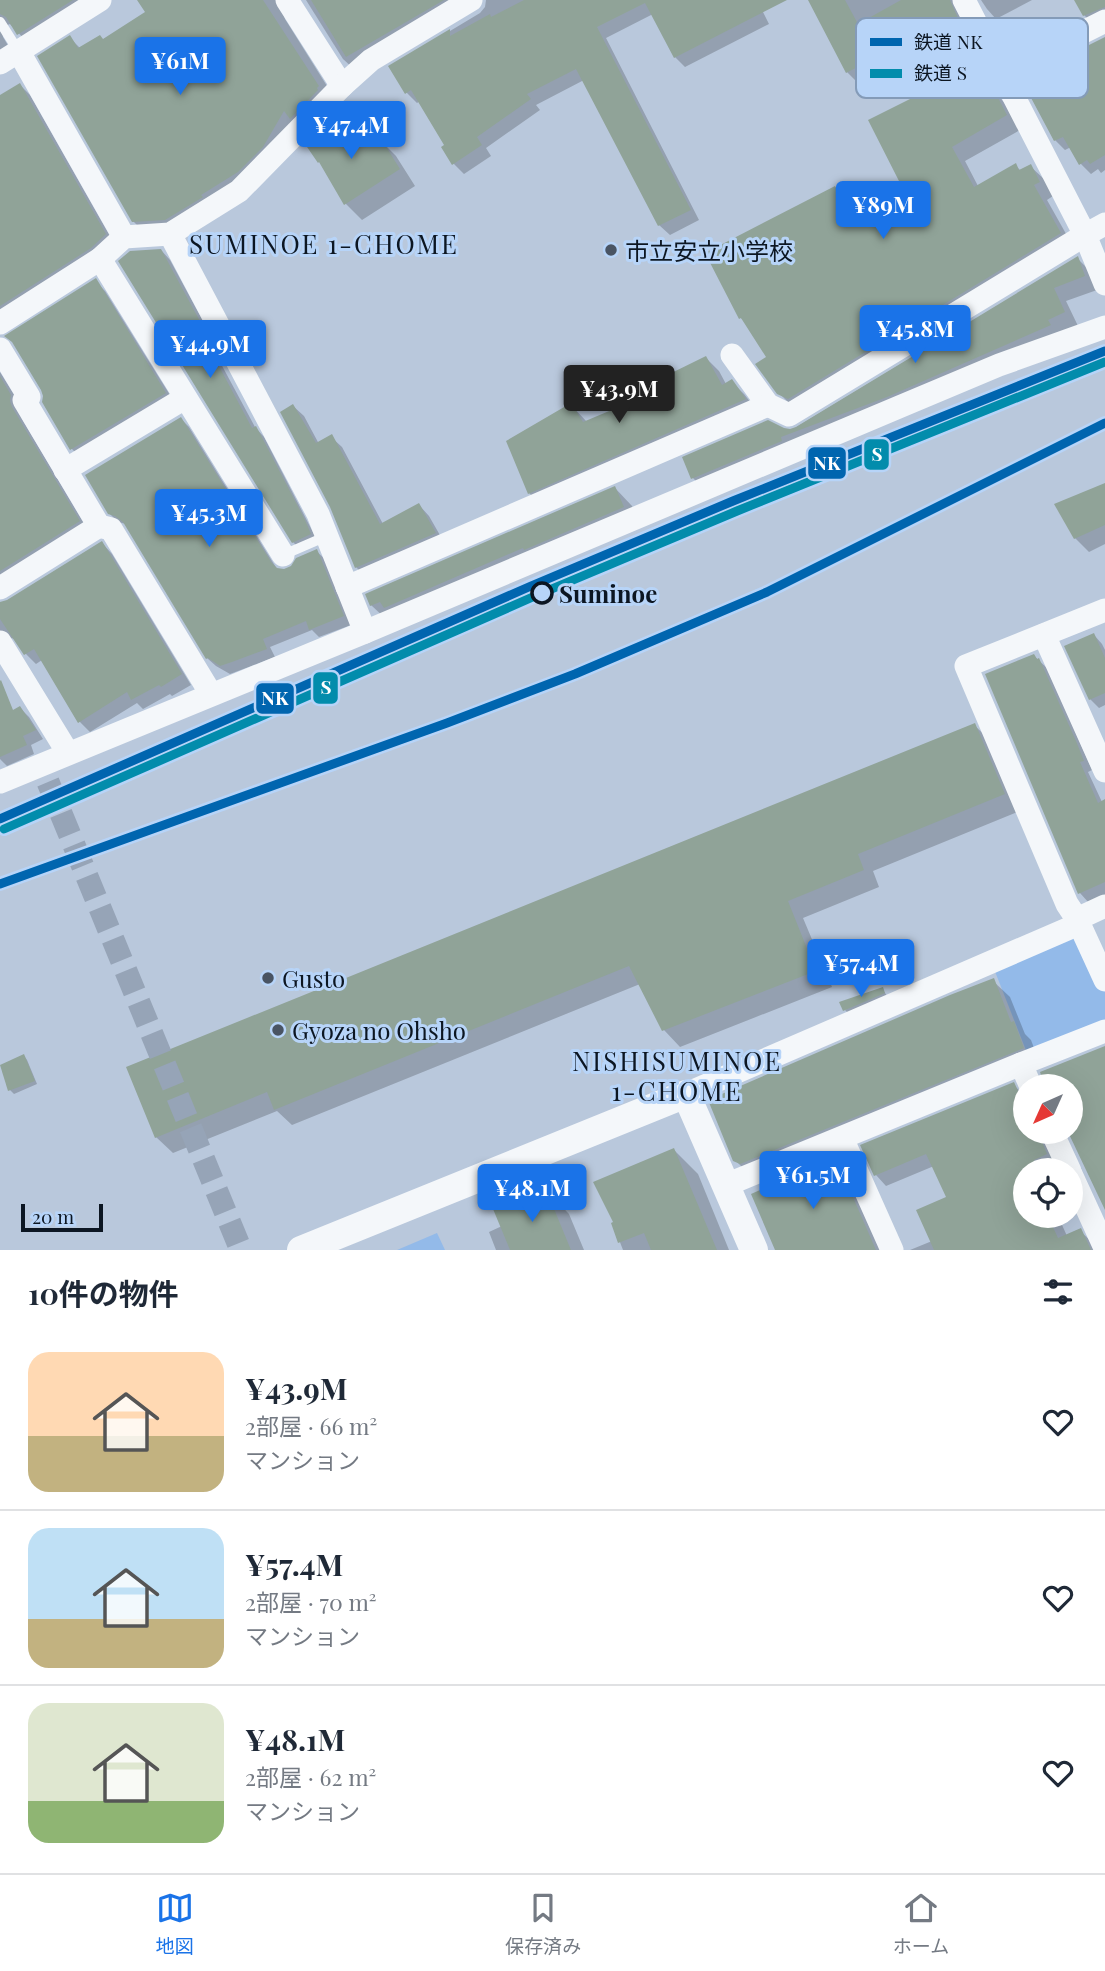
<!DOCTYPE html>
<html lang="ja">
<meta charset="utf-8">
<style>
body{margin:0;font-family:"Playfair Display","Noto Sans JP",serif;background:#f6f6f7;color:#1f2937;height:100vh;display:flex;flex-direction:column;font-size:26px;white-space:nowrap}
*{box-sizing:border-box;margin:0}
p{font-size:23px;color:#747a83}
.icon{flex:none;width:38px;height:38px;fill:none;stroke:currentColor;stroke-width:2;stroke-linecap:round;stroke-linejoin:round}
.map{position:relative;height:1250px;overflow:hidden}
.side{display:flex;flex-direction:column;background:#fff;flex:1}
.side>*{flex:none}
.needle{width:46px;rotate:225deg}
.buttons{position:absolute;left:1013px;top:1074px;display:grid;gap:14px}
.buttons a{display:grid;place-items:center;width:70px;height:70px;border-radius:50%;background:#fff;box-shadow:0 7px 28px #0002;font-size:35px}
.scale{position:absolute;left:21px;bottom:18px;width:82px;box-sizing:border-box;padding-left:7px;border:4px solid #0c1622;border-top:0;font-size:19px;line-height:24px;white-space:nowrap;color:#0c1622;-webkit-text-stroke:5px #b7d4f8;paint-order:stroke}
.price{position:absolute;translate:-50% -60px;padding:0 16px;border-radius:7px;background:#1a73e8;color:#fff;font-size:23px;line-height:46px;filter:drop-shadow(0 2px 4px #0008)}
.price::after{content:'';position:absolute;left:50%;top:42px;width:21px;height:16px;margin-left:-10px;background:inherit;clip-path:polygon(0 0,100% 0,50% 100%)}
.price.active{background:#222;color:#fff}
ul{padding:0;list-style:none}
li{display:flex;align-items:center;gap:21px;height:175px;padding:0 28px}
li+li{border-top:2px solid #e0e1e3}
li span{display:grid;place-items:center;flex:none;width:196px;height:140px;border-radius:21px;color:#555}
li>.icon{margin-inline-start:auto}
span .icon{width:84px;height:84px;fill:#fffc;stroke-width:1}
li b{font-size:30px}
h2{display:flex;justify-content:space-between;align-items:center;height:84px;padding:0 28px;font-size:30px}
.tabs{display:flex;justify-content:space-around;align-items:center;height:98px;border-top:2px solid #e0e1e3;background:#fff;font-size:19px;color:#747a83}
.tabs a{display:grid;justify-items:center;gap:4px}
.tabs .active{color:#1a73e8}
.map>svg:first-child{display:block}
.green{fill:#93bae9}
.shadow{fill:#0003}
.building{fill:#90a398}
.lines{fill:none;stroke-linecap:round;stroke-linejoin:round}
.minor-tunnel{stroke:#96a4b7;stroke-width:23;stroke-dasharray:23 11;stroke-linecap:butt}
.service{stroke:#f4f7fa;stroke-width:10}
.minor{stroke:#f4f7fa;stroke-width:23}
.tertiary{stroke:#f4f7fa;stroke-width:28}
.rail-1-casing{stroke:#b7d4f8;stroke-width:14}
.rail-2-casing{stroke:#b7d4f8;stroke-width:14}
.rail-1{stroke:#0065af;stroke-width:9}
.rail-2{stroke:#028cac;stroke-width:9}
.poi-dot{fill:#495463;stroke:#b7d4f8;stroke-width:2.5}
.stop-dot{fill:#b7d4f8;stroke:#0c1622;stroke-width:3.5}
.labels{text-anchor:middle;dominant-baseline:central;stroke-width:6;stroke-linejoin:round;paint-order:stroke}
.poi-label{font-size:24px;fill:#0c1622;stroke:#b7d4f8;text-anchor:start}
.stop-label{font-size:24px;font-weight:bold;fill:#0c1622;stroke:#b7d4f8;text-anchor:start}
.neighbourhood-label{font-size:26px;letter-spacing:2px;fill:#0c1622;stroke:#b7d4f8}
.key{fill:#b7d4f8;stroke:#849bb8;stroke-width:2}
.key-label{font-size:19px;fill:#0c1622}
.line-badge{stroke:#b7d4f8;stroke-width:2.5}
.badge-label{font-size:19px;text-anchor:middle;font-weight:bold;fill:#fff}
</style>
<div class="map">
<svg width="1105" height="1250" viewBox="0 0 1105 1250">
<rect width="100%" height="100%" fill="#b9c8dc"/>
<g class="green">
<polygon points="1079,934 1105,991 1105,1022 1027,1053 994,969"/>
<polygon points="437,1233 445,1250 397,1250"/>
</g>
<g class="shadow">
<polygon points="0,0 101,0 29,44 10,24 5,26 2,30 3,37 13,54 0,62"/>
<polygon points="139,0 288,0 283,11 285,19 332,94 212,208 144,232 133,221 70,38 81,49 104,41 147,12"/>
<polygon points="306,0 470,0 354,69 343,59"/>
<polygon points="486,0 757,0 769,24 685,67 675,57 653,14 606,38 699,220 670,235 659,225 584,80 536,105 540,110 486,148 491,156 464,174 454,164 443,147 446,145 420,101 417,103 407,93 390,67 480,13 485,7"/>
<polygon points="810,0 964,0 974,44 915,75 902,59 857,82 847,72"/>
<polygon points="981,0 1032,0 996,19 987,9"/>
<polygon points="1076,0 1105,0 1105,20 1094,25 1084,15"/>
<polygon points="1105,39 1105,170 1101,173 1098,169 1091,174 1081,164 1071,147 1065,150 1055,140"/>
<polygon points="974,62 989,77 1002,100 1009,108 1020,130 965,161 978,186 1015,165 1021,171 1030,166 1045,180 1053,196 1047,200 1074,248 794,408 779,393 768,358 748,325 741,318 708,253 835,188 849,203 853,209 902,184 920,96"/>
<polygon points="20,85 30,95 115,245 0,324 0,97"/>
<polygon points="333,117 349,134 355,142 358,140 365,147 379,139 396,156 415,186 362,220 346,204"/>
<polygon points="161,250 170,260 217,347 213,349 255,427 264,437 319,544 302,551 293,542"/>
<polygon points="1077,258 1091,272 1097,290 1066,301 1078,326 706,492 693,478 685,458 790,431"/>
<polygon points="95,281 105,291 175,403 82,459 72,449 44,402 45,396 16,346"/>
<polygon points="706,358 719,371 726,384 731,381 744,394 758,412 542,505 529,493 571,405 587,422 624,407"/>
<polygon points="0,372 21,406 20,412 22,419 89,532 0,589"/>
<polygon points="293,406 304,416 319,444 331,437 342,447 383,524 419,505 429,516 445,544 367,578 356,567"/>
<polygon points="181,419 189,427 277,569 284,571 316,551 325,559 351,625 319,637 312,630 270,647 275,657 230,674 216,666 207,658 126,524 118,522 109,513"/>
<polygon points="1105,484 1105,544 1089,552 1075,538"/>
<polygon points="615,488 632,506 640,524 389,622 371,605"/>
<polygon points="102,543 112,554 191,685 172,696 170,694 143,709 137,703 90,732 80,722 42,660 36,664 26,654 16,639 10,638 0,643 0,612"/>
<polygon points="1094,635 1102,644 1105,650 1105,705 1099,708 1090,699"/>
<polygon points="1034,656 1048,669 1092,770 1088,772 1102,802 1105,806 1105,895 1089,903 1080,893 987,675"/>
<polygon points="20,708 29,717 43,739 31,745 34,754 7,766 0,759 0,720"/>
<polygon points="974,725 991,741 1020,811 873,871 879,887 803,918 832,987 680,1047 664,1030 640,984 292,1125 277,1111 173,1153 156,1137"/>
<polygon points="993,981 1010,997 1025,1034 1031,1040 1040,1064 752,1177 735,1160"/>
<polygon points="882,989 888,997 849,1014 845,1010"/>
<polygon points="24,1056 27,1060 37,1084 14,1094 10,1090"/>
<polygon points="1013,1084 1026,1098 1026,1132 1054,1132 1056,1165 1044,1171 1026,1171 1026,1216 1058,1216 1067,1236 1080,1231 1091,1241 1095,1250 910,1250 932,1241 948,1198 934,1166 886,1186 876,1175"/>
<polygon points="674,1150 698,1174 729,1250 623,1250 613,1224"/>
<polygon points="834,1158 845,1168 881,1250 780,1250"/>
<polygon points="545,1189 569,1214 584,1250 496,1250 489,1232 502,1226"/>
</g>
<g class="building">
<polygon points="0,0 73,0 17,35 6,17 0,14"/>
<polygon points="137,0 263,0 319,86 317,88 318,90 290,119 284,111 263,147 238,172 201,195 203,197 165,220 132,222 37,56 70,35 78,48 100,35 103,39 145,12"/>
<polygon points="311,0 444,0 346,57"/>
<polygon points="524,0 787,0 674,58 645,3 597,27 691,210 658,226 576,69 527,94 531,99 477,137 482,145 452,165 441,147 444,145 411,90 405,94 388,66 450,29 450,36 490,14 491,17"/>
<polygon points="808,0 845,0 858,24 901,0 950,0 965,34 904,66 894,48 846,73"/>
<polygon points="1074,0 1105,0 1105,7 1083,16"/>
<polygon points="1105,37 1105,155 1090,164 1087,160 1079,165 1063,137 1054,141 1021,79"/>
<polygon points="975,60 990,88 992,88 994,92 995,92 1007,115 952,147 974,187 1016,163 1019,170 1031,164 1040,182 1034,185 1061,233 788,399 777,394 755,364 766,357 741,318 739,319 705,253 835,186 848,210 900,183 868,120 918,95 918,90"/>
<polygon points="20,83 106,234 91,248 0,306 0,95"/>
<polygon points="333,115 350,143 359,138 363,146 380,137 400,169 344,205 319,162 318,163 305,144"/>
<polygon points="161,249 209,338 205,340 252,428 256,426 305,520 311,534 292,543 118,261 130,251"/>
<polygon points="1078,256 1085,276 1054,288 1065,312 1048,320 1051,325 887,397 781,437 782,441 691,479 682,457 768,420 784,428 790,429 796,427"/>
<polygon points="96,278 166,393 70,450 42,402 43,396 41,390 12,342 4,336"/>
<polygon points="706,356 722,385 732,379 746,399 528,494 506,441 571,403 583,422 621,406 620,403 633,398 632,395 646,390 645,386"/>
<polygon points="0,376 11,395 10,401 12,407 80,521 0,571"/>
<polygon points="293,404 316,443 332,434 380,524 419,503 436,533 355,568 330,507 280,412"/>
<polygon points="181,417 271,562 277,568 284,569 291,566 296,558 317,549 344,616 309,630 306,621 263,639 267,649 232,662 220,666 208,658 206,659 123,522 115,516 108,514 85,475"/>
<polygon points="1105,483 1105,525 1074,539 1054,504"/>
<polygon points="615,486 624,507 524,550 523,548 384,608 380,602 370,606 365,594"/>
<polygon points="102,541 182,674 161,687 159,685 131,700 127,692 78,723 34,649 24,655 0,619 0,602 7,600"/>
<polygon points="1094,633 1105,658 1105,693 1089,700 1064,646"/>
<polygon points="1034,654 1037,659 1039,658 1076,741 1084,761 1080,762 1098,803 1105,799 1105,882 1078,894 985,674"/>
<polygon points="1,680 13,710 20,706 36,730 23,736 27,745 0,757 0,681"/>
<polygon points="975,723 1005,794 858,854 864,870 788,901 816,971 662,1031 629,966 274,1110 267,1092 155,1138 126,1067"/>
<polygon points="994,978 1011,1022 1014,1021 1024,1048 740,1164 733,1161 708,1100 950,995"/>
<polygon points="883,987 885,993 843,1011 839,1002"/>
<polygon points="1105,1046 1105,1210 1068,1132 1071,1132 1071,1087 1045,1087 1040,1072"/>
<polygon points="24,1054 35,1081 8,1091 0,1065"/>
<polygon points="1014,1082 1019,1093 1026,1099 1026,1132 1038,1132 1047,1154 1034,1160 1039,1171 1026,1171 1026,1216 1048,1216 1058,1238 1081,1228 1091,1250 934,1250 916,1210 946,1197 926,1154 874,1176 860,1145"/>
<polygon points="674,1148 717,1250 651,1250 644,1233 618,1243 611,1223 613,1222 593,1182"/>
<polygon points="835,1156 876,1250 775,1250 751,1194 781,1181 777,1179"/>
<polygon points="545,1187 571,1250 510,1250 493,1209"/>
</g>
<g class="lines">
<polyline class="minor-tunnel" points="48,782 241,1250"/>
<g class="service">
<polyline points="0,22 19,52"/>
<polyline points="283,555 327,536"/>
</g>
<g class="minor">
<polyline points="287,0 342,86"/>
<polyline points="964,0 1085,235 1105,284"/>
<polyline points="19,52 124,237"/>
<polyline points="0,63 100,0"/>
<polyline points="1002,73 1105,21"/>
<polyline points="909,79 985,39"/>
<polyline points="170,234 318,514 365,632"/>
<polyline points="100,259 283,555"/>
<polyline points="0,323 100,259 124,237 170,234 239,191 342,86 371,60 471,0"/>
<polyline points="0,349 29,397 24,400 99,526 111,529 211,694"/>
<polyline points="732,355 768,405 789,415 1085,235 1105,224"/>
<polyline points="65,470 185,398"/>
<polyline points="347,587 768,405"/>
<polyline points="0,588 99,526"/>
<polyline points="1105,610 966,666 1067,904 1077,919 1105,980"/>
<polyline points="1044,635 1105,771"/>
<polyline points="0,642 68,753"/>
<polyline points="0,782 365,632 899,407 999,365 1105,327"/>
<polyline points="1077,919 1105,906"/>
<polyline points="1031,1087 1021,1064 1105,1031"/>
<polyline points="686,1094 1079,924"/>
<polyline points="1052,1132 1070,1171"/>
<polyline points="842,1138 892,1250"/>
<polyline points="1071,1174 1105,1248"/>
<polyline points="726,1185 1021,1064"/>
</g>
<polyline class="tertiary" points="301,1250 686,1094 754,1250"/>
<g class="rail-1-casing">
<g id="rail-1">
<polyline points="0,819 531,586 733,501 1105,351"/>
<polyline points="0,884 447,723 575,674 767,592 1105,423"/>
</g>
</g>
<g class="rail-2-casing">
<polyline id="rail-2" points="4,829 535,596 737,511 1105,362"/>
</g>
<use href="#rail-1" class="rail-1"/>
<use href="#rail-2" class="rail-2"/>
</g>
<g class="poi-dot">
<circle cx="611" cy="250" r="7"/>
<circle cx="268" cy="978" r="7"/>
<circle cx="278" cy="1030" r="7"/>
</g>
<circle class="stop-dot" cx="542" cy="593" r="10"/>
<g class="labels">
<g class="poi-label">
<text x="625" y="250">市立安立小学校</text>
<text x="282" y="978">Gusto</text>
<text x="292" y="1030">Gyoza no Ohsho</text>
</g>
<g class="stop-label">
<text x="559" y="593">Suminoe</text>
</g>
<g class="neighbourhood-label">
<text x="324" y="243">SUMINOE 1-CHOME</text>
<text x="677" y="1060">NISHISUMINOE<tspan x="677" dy="30">1-CHOME</tspan></text>
</g>
</g>
<rect x="856" y="18" width="232" height="80" rx="10" class="key"/>
<rect x="870" y="38" width="32" height="8" fill="#0065af"/>
<rect x="870" y="69" width="32" height="9" fill="#028cac"/>
<g class="key-label">
<text x="914" y="49">鉄道 NK</text>
<text x="914" y="80">鉄道 S</text>
</g>
<g class="line-badge">
<rect x="863" y="438" width="27" height="33" rx="7" fill="#028cac"/>
<rect x="807" y="446" width="40" height="34" rx="7" fill="#0065af"/>
<rect x="312" y="671" width="27" height="34" rx="7" fill="#028cac"/>
<rect x="255" y="682" width="40" height="33" rx="7" fill="#0065af"/>
</g>
<g class="badge-label">
<text x="877" y="461">S</text>
<text x="827" y="470">NK</text>
<text x="326" y="694">S</text>
<text x="275" y="705">NK</text>
</g>
</svg>
<div class="buttons">
<a><svg class="needle" viewBox="-14 -14 28 28"><path d="M0-13l5 13h-10z" fill="#e53935"/><path d="M0 13l5-13h-10z" fill="#747a83"/></svg></a>
<a><svg class="icon" aria-label="locate" viewBox="0 0 24 24"><circle cx="12" cy="12" r="6"/><path d="M12 2v4M12 18v4M2 12h4M18 12h4"/></svg></a>
</div>
<div class="scale">20 m</div>
<b class="price" style="left:180px;top:97px">¥61M</b>
<b class="price" style="left:351px;top:161px">¥47.4M</b>
<b class="price" style="left:883px;top:241px">¥89M</b>
<b class="price" style="left:915px;top:365px">¥45.8M</b>
<b class="price" style="left:210px;top:380px">¥44.9M</b>
<b class="price active" style="left:619px;top:425px">¥43.9M</b>
<b class="price" style="left:209px;top:549px">¥45.3M</b>
<b class="price" style="left:861px;top:999px">¥57.4M</b>
<b class="price" style="left:813px;top:1211px">¥61.5M</b>
<b class="price" style="left:532px;top:1224px">¥48.1M</b>
</div>
<section class="side">
<h2>10件の物件<svg class="icon" aria-label="filters" viewBox="0 0 24 24"><path d="M4 7h16M4 17h16"/><circle cx="9" cy="7" r="2"/><circle cx="15" cy="17" r="2"/></svg></h2>
<ul>
<li><span style="background:linear-gradient(#ffd9b3 60%,#c2b280 0)"><svg class="icon" aria-label="home" viewBox="0 0 24 24"><path d="M3 11l9-7 9 7M6 9v11h12V9"/></svg></span><div><b>¥43.9M</b><p>2部屋 · 66 m²</p><p>マンション</p></div><svg class="icon" aria-label="heart" viewBox="0 0 24 24"><path d="M12 20l-8-8c-3-5 5-10 8-4 3-6 11-1 8 4z"/></svg></li>
<li><span style="background:linear-gradient(#bfe0f5 65%,#c2b280 0)"><svg class="icon" aria-label="home" viewBox="0 0 24 24"><path d="M3 11l9-7 9 7M6 9v11h12V9"/></svg></span><div><b>¥57.4M</b><p>2部屋 · 70 m²</p><p>マンション</p></div><svg class="icon" aria-label="heart" viewBox="0 0 24 24"><path d="M12 20l-8-8c-3-5 5-10 8-4 3-6 11-1 8 4z"/></svg></li>
<li><span style="background:linear-gradient(#dfe7d0 70%,#8fb573 0)"><svg class="icon" aria-label="home" viewBox="0 0 24 24"><path d="M3 11l9-7 9 7M6 9v11h12V9"/></svg></span><div><b>¥48.1M</b><p>2部屋 · 62 m²</p><p>マンション</p></div><svg class="icon" aria-label="heart" viewBox="0 0 24 24"><path d="M12 20l-8-8c-3-5 5-10 8-4 3-6 11-1 8 4z"/></svg></li>
</ul>
</section>
<nav class="tabs">
<a class="active"><svg class="icon" aria-label="map" viewBox="0 0 24 24"><path d="M3 6l6-2 6 2 6-2v14l-6 2-6-2-6 2zM9 4v14M15 6v14"/></svg>地図</a>
<a><svg class="icon" aria-label="saved" viewBox="0 0 24 24"><path d="M7 4h10v16l-5-4-5 4z"/></svg>保存済み</a>
<a><svg class="icon" aria-label="home" viewBox="0 0 24 24"><path d="M3 11l9-7 9 7M6 9v11h12V9"/></svg>ホーム</a>
</nav>
